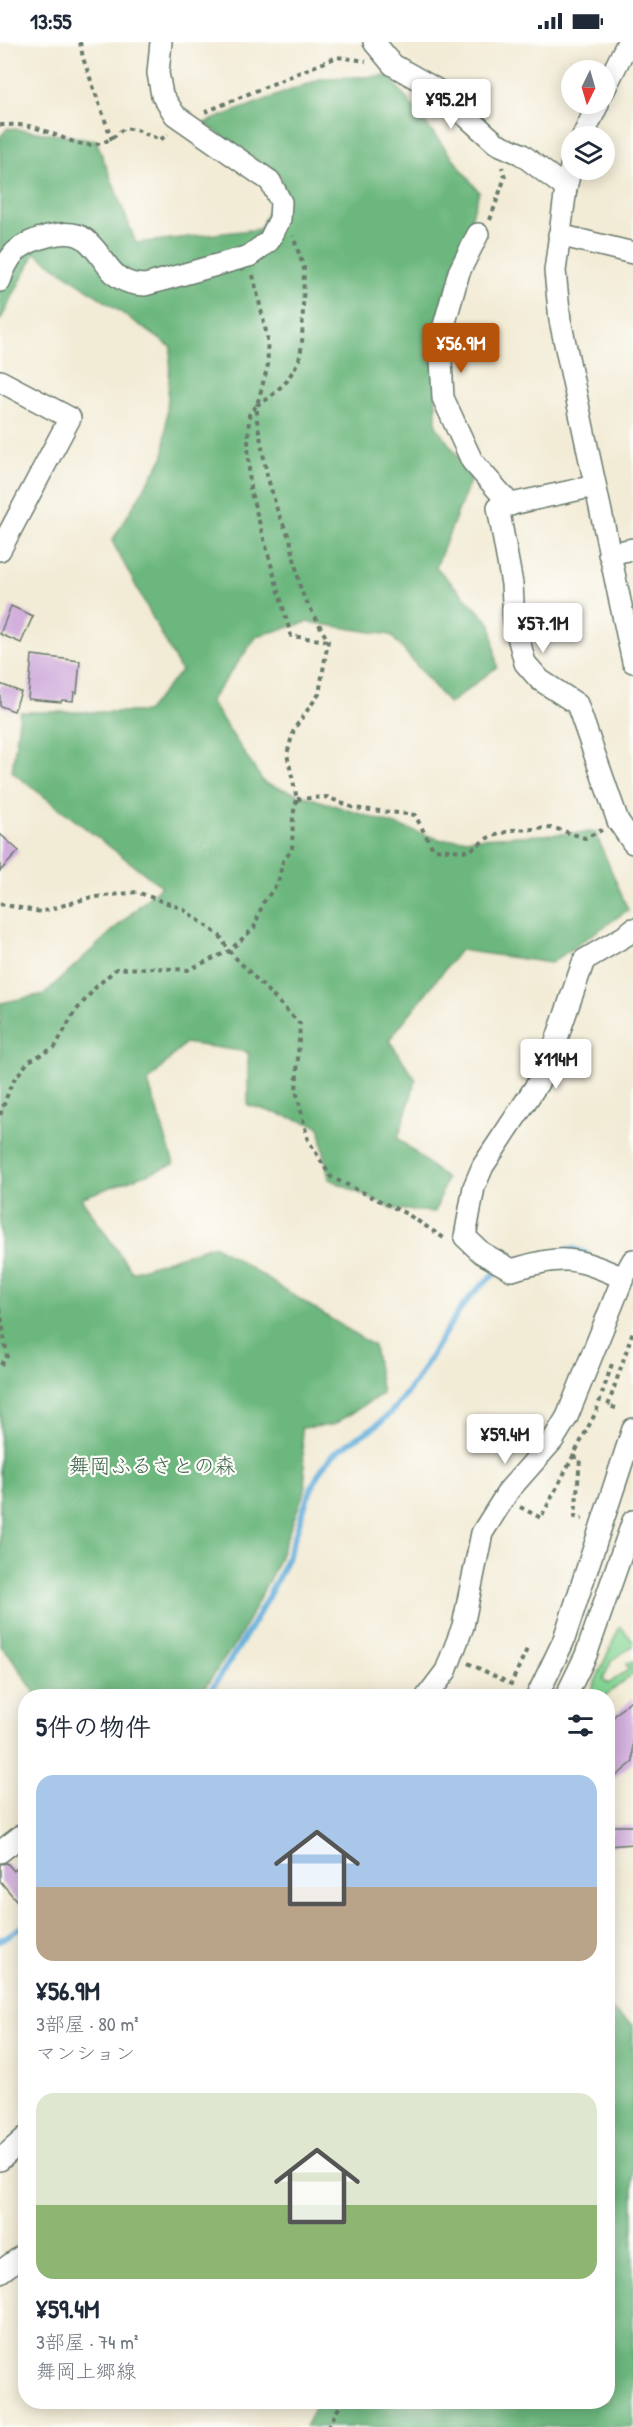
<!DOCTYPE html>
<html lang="ja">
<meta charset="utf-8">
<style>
body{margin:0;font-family:"Patrick Hand","Klee One",sans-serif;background:#f2f2f3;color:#1f2937;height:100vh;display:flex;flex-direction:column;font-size:22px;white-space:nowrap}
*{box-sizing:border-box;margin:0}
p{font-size:20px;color:#747a83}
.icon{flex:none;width:33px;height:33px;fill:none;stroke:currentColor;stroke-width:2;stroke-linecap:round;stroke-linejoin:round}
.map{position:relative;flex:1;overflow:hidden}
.sheet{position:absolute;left:18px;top:1647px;width:597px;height:720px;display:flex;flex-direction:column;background:#fff;border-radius:24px;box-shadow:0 3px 15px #0003}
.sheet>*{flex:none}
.needle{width:39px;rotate:185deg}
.tools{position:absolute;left:561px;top:18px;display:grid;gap:12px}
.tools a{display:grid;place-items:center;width:54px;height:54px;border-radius:50%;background:#fff;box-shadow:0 3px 15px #0003;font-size:30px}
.price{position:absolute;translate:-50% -51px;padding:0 14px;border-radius:6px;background:#fff;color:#222;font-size:20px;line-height:39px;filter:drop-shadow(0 2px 3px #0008)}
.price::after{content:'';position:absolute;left:50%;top:36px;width:18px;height:14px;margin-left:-9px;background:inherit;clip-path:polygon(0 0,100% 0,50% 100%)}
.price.on{background:#b45309;color:#fff}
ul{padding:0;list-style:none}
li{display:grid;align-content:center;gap:12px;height:318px;padding:0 18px}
li span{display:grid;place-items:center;height:186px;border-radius:18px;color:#555}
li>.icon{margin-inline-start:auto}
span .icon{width:108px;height:108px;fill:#fffc;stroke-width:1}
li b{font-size:26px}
h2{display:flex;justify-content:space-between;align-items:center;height:72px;padding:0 18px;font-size:26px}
.status{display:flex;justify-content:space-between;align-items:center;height:42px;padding:0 30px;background:#fff;direction:ltr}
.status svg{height:16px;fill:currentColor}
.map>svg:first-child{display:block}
.green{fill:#86d695;stroke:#528a64;stroke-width:1.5}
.forest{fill:#6cb77e;stroke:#467a59;stroke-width:1.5}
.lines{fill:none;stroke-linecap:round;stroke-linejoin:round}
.stream{stroke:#63afdc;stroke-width:6}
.building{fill:#d2afdd}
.minor-casing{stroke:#697a6c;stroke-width:24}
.path{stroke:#697a6c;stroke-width:4;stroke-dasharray:4.5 4.5;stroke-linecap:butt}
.minor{stroke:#fff;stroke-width:21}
.labels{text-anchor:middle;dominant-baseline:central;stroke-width:4.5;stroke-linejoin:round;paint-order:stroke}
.park-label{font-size:21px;fill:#39634c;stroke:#fdfcf7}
</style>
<div class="status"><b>13:55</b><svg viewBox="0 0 49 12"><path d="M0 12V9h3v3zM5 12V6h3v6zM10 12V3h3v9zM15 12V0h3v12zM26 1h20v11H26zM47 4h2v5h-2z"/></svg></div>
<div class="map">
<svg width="633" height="2385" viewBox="0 0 633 2385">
<rect width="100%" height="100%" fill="#fdfcf7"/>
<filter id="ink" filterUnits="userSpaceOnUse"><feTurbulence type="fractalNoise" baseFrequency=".0167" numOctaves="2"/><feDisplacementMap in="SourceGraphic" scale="12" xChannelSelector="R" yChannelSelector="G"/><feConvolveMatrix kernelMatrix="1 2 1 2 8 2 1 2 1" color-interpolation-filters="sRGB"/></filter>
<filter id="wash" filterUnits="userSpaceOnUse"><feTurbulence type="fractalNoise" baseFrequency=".008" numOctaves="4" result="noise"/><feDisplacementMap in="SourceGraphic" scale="24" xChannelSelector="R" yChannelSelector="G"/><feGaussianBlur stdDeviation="1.35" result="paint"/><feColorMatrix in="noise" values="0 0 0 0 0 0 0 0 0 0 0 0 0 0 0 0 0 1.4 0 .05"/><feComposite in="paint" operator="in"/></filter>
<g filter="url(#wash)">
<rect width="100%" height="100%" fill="#f2ebd5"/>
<polygon class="green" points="620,1584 633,1599 633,1604 612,1618 603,1637 608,1642 629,1627 626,1622 633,1619 633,1632 605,1654 592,1654 591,1649"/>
<g class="forest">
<polygon points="389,34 479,150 436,296 436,384 472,434 436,525 491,582 497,625 449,662 391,593 308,580 257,594 210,659 264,741 442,798 595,790 628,868 551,921 460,908 389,998 416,1038 398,1096 446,1137 435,1170 393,1167 329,1137 319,1084 248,1063 248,1010 185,1001 148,1040 174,1122 81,1156 132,1230 214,1203 374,1304 382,1352 333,1383 301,1386 306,1445 277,1522 240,1594 199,1654 37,1654 9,1612 0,1604 0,961 44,952 161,844 12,730 20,670 146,670 181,629 112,499 164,414 171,305 35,211 0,279 0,95 8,86 96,98 136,201 260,187 282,136 204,81 323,36"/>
<polygon points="608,1966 633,1983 633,2385 305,2385 317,2360 608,2360"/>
</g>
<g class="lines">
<g class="stream">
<polyline points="562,1209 574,1207 587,1212"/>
<path d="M 207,1654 C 234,1613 262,1570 283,1525 C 299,1492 304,1449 327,1420 C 340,1403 361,1395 378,1382 C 392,1372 401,1358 411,1345 C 441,1303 458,1255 502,1227"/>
<polyline points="0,1899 26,1882"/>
</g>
</g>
<g id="blocks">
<g class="building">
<polygon points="11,564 33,574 21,601 0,592"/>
<polygon points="32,613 80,619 77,651 74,650 73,659 62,658 61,660 28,657"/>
<polygon points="0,642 21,650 14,669 0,664"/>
<polygon points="0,792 19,809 0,829"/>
<polygon points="633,1656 633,1720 608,1741 608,1680"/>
<polygon points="612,1784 633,1784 633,1802 608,1804 608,1790 612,1790"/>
<polygon points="7,1821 14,1829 18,1825 26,1834 26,1870 0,1839 0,1822"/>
</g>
</g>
</g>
<g filter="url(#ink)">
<use href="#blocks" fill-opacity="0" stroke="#697a6c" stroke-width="1.5"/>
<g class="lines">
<g class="minor-casing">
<g id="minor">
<polyline points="374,0 393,23 437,48 496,101 521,112 566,146"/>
<polyline points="604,48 628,0"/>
<polyline points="583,94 598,62"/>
<polyline points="572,121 566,146 555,229 560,278 633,620"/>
<polyline points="478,192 459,230 440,298 443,356 472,419 511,463"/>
<polyline points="559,193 633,211"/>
<path d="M 0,239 C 3,229 8,218 15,210 C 29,197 68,184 85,197 C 109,217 108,242 145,243 L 249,214 L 269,199 L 280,177 L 281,160 L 270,139 L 175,73 L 162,53 L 158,31 L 161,0"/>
<polyline points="0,339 70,376 0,508"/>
<polyline points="595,444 498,465 512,542 514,579 525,621 540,638 577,662 618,779 633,801"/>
<polyline points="609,512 633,507"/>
<path d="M 623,1236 C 575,1215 563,1212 512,1228 L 482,1211 L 465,1195 L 474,1145 L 483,1124 L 538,1041 L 553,1008 L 584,918 L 625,894 L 633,887"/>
<polyline points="427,1654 446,1629 463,1584 482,1491 509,1448 553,1398 567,1375 623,1236 633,1218"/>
<polyline points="537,1654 563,1600 633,1387"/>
<polyline points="566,1654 586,1613 633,1479"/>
<polyline points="0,1810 26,1790"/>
<polyline points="0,2118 26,2095"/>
<polyline points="0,2230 26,2211"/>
</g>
</g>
<g class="path">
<polyline points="80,0 83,16 112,98"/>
<polyline points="205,70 337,15 366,19"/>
<path d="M 0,83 C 11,83 23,82 33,85 C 70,95 91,119 124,86 L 137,88 L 160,98 L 168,92"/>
<polyline points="490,178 505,135 502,125"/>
<polyline points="253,233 267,294 268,323 257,363 249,373 248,404 250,447 291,594 328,599"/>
<polyline points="297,757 327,755 354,766 415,773 433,807 469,809 488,796 512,788 554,786 585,796 602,788"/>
<polyline points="0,862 41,870 88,856 137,850 183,867 220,894 229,909 300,982 296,1048 308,1098 331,1135 407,1172 447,1198"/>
<polyline points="0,1073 12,1040 29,1019 55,1005 74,971 96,945 116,927 155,926 188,928 229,909 254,886 263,861 278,841 283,819 292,808 293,773 297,757 287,712 294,687 319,652 328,599 301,549 290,497 278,471 267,433 257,378 257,363 269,356 287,339 299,318 302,303 304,226 293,194"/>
<polyline points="0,1267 7,1314 0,1324"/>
<polyline points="616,1366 608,1364 633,1289"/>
<polyline points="573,1414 580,1417 575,1475 583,1477"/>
<polyline points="520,1465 541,1476 596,1370 612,1322"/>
<polyline points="468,1621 511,1642 527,1607"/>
<polyline points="328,2385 342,2360"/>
</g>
<use href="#minor" class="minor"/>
</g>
</g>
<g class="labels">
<g class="park-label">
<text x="152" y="1423">舞岡ふるさとの森</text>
</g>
</g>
</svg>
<div class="tools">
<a><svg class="needle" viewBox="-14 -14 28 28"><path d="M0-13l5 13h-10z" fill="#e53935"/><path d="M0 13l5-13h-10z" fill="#747a83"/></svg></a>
<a><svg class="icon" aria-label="layers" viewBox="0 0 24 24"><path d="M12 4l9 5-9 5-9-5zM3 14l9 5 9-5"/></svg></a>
</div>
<b class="price" style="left:451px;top:88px">¥95.2M</b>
<b class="price on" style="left:461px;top:332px">¥56.9M</b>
<b class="price" style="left:543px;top:612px">¥57.1M</b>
<b class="price" style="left:556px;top:1048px">¥114M</b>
<b class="price" style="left:505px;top:1423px">¥59.4M</b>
<section class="sheet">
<h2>5件の物件<svg class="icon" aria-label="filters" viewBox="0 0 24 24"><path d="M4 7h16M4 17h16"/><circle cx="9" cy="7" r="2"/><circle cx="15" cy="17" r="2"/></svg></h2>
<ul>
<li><span style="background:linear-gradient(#a9c7e8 60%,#b9a48a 0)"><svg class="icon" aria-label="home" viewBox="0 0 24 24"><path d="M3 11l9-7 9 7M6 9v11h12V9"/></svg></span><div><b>¥56.9M</b><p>3部屋 · 80 m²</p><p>マンション</p></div></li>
<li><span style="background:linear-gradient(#dfe7d0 60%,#8fb573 0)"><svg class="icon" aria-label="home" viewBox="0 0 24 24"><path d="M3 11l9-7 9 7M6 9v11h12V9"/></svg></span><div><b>¥59.4M</b><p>3部屋 · 74 m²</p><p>舞岡上郷線</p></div></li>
</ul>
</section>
</div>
